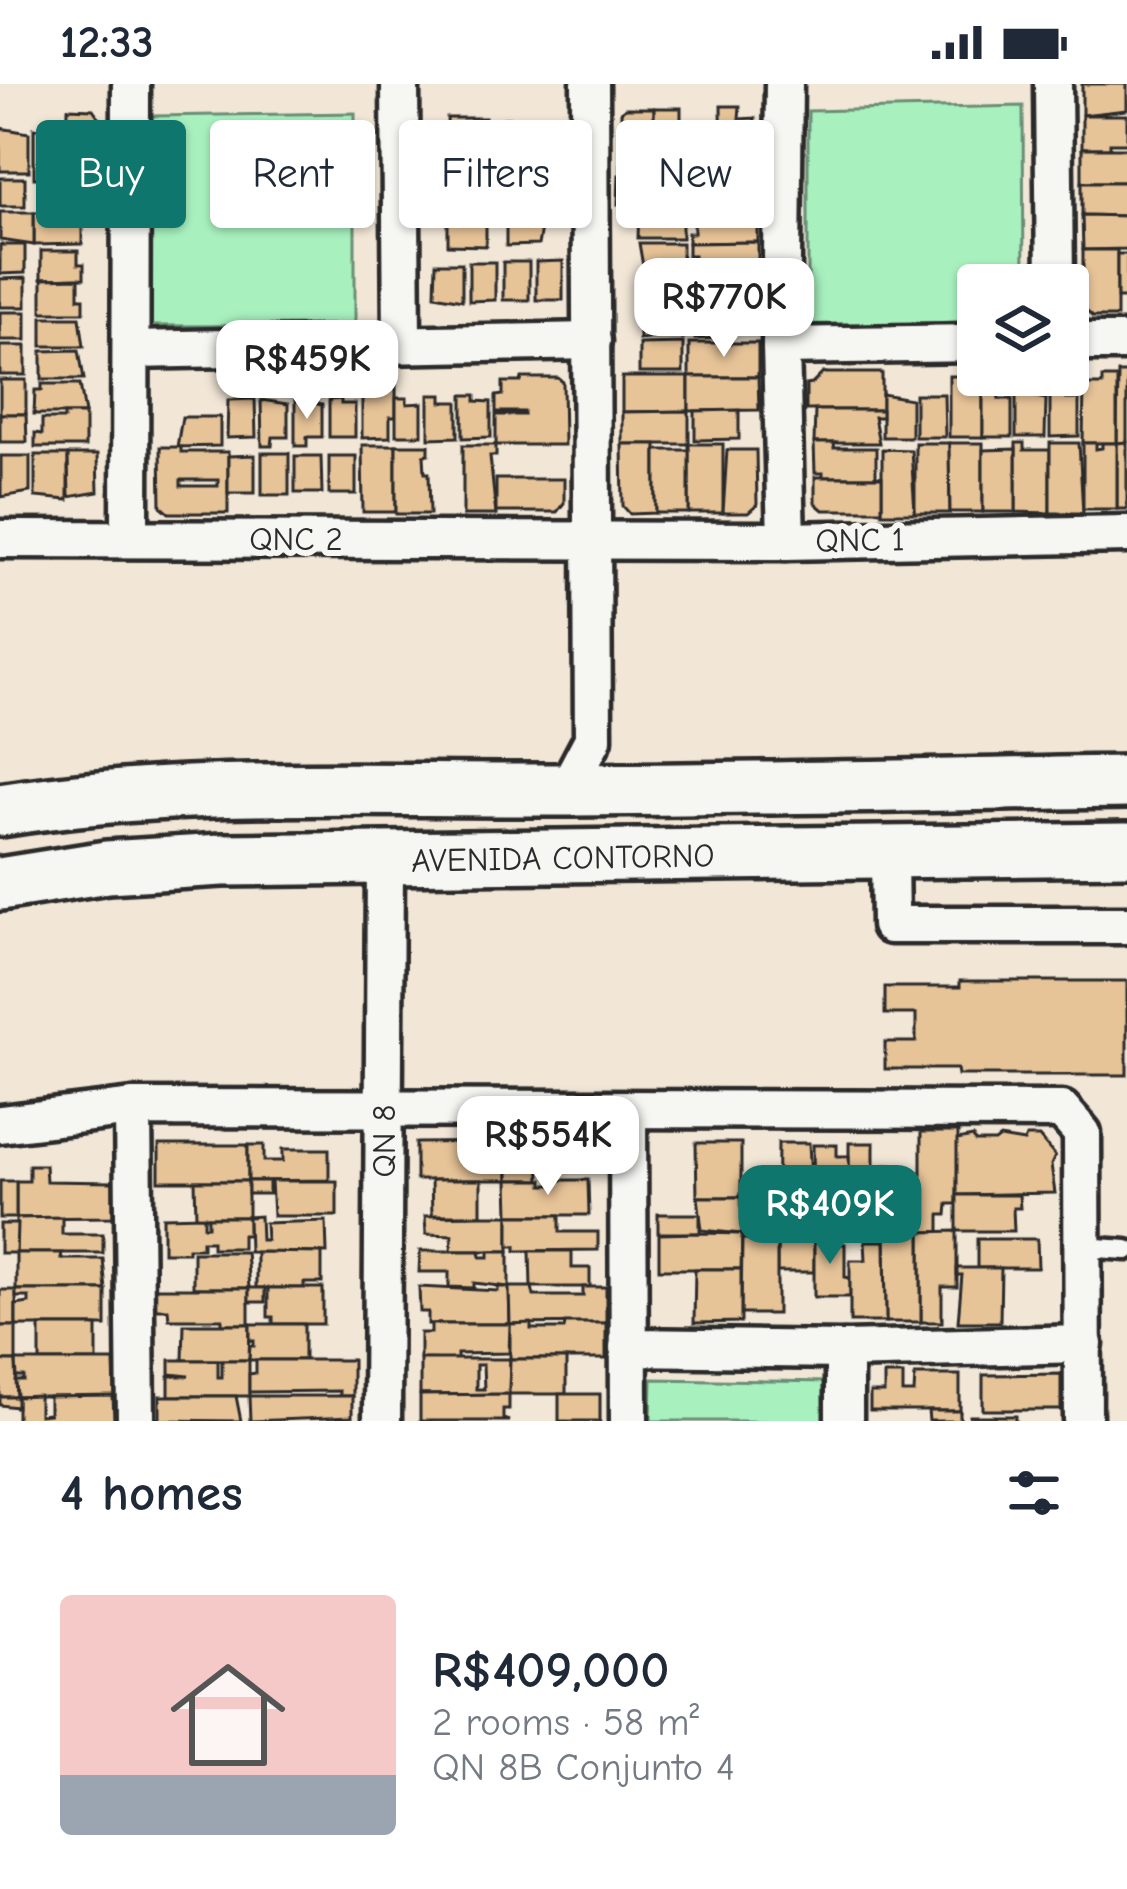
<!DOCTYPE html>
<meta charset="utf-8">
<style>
body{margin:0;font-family:"Comic Neue",sans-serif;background:#f2f2f3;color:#1f2937;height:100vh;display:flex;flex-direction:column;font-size:45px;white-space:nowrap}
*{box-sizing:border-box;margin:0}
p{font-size:39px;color:#747a83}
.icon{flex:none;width:66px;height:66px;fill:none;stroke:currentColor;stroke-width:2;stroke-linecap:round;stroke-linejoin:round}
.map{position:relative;height:1337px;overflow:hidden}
.panel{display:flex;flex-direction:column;background:#fff;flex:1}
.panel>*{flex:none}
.hud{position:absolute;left:36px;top:36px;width:1056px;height:108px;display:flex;gap:24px}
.controls{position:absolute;left:957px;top:180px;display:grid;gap:24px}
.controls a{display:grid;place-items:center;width:132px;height:132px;border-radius:12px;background:#fff;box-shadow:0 3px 9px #0004;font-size:60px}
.price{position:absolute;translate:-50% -102px;padding:0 27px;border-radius:24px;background:#fff;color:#222;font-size:39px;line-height:78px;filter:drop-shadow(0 3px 6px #0008)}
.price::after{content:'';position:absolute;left:50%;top:72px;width:36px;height:27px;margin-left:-18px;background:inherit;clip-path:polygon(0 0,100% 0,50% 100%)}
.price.current{background:#0f766e;color:#fff}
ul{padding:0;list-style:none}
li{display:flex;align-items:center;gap:36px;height:300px;padding:0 60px}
li span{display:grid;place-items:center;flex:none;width:336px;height:240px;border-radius:12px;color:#555}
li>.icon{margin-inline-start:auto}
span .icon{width:144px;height:144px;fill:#fffc;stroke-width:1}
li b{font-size:51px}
h2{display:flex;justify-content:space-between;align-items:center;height:144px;padding:0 60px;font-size:51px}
.pill{padding:0 42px;border-radius:12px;background:#fff;box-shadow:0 3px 9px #0004;font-size:42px;line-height:108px}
.pill.current{background:#0f766e;color:#fff}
.status{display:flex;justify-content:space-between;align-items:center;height:84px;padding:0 60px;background:#fff;direction:ltr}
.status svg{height:33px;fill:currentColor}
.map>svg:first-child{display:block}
.green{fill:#a8f1bf;stroke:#6a8e75;stroke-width:3}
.building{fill:#e7c398;stroke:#2b2b2b;stroke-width:3;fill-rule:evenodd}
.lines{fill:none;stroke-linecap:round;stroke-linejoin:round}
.service-casing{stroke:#2b2b2b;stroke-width:27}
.minor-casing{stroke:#2b2b2b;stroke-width:45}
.secondary-casing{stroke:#2b2b2b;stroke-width:60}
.service{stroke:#f6f6f2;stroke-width:18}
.minor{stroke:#f6f6f2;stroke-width:36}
.secondary{stroke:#f6f6f2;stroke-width:51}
.labels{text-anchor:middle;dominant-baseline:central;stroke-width:12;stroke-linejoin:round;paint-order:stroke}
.street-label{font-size:33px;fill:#2b2b2b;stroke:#f6f6f2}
</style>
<div class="status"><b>12:33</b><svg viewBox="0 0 49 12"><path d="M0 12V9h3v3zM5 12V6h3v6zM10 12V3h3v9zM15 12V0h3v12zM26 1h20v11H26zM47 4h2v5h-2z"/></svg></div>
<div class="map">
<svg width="1127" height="1337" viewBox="0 0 1127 1337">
<rect width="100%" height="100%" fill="#f2e7d7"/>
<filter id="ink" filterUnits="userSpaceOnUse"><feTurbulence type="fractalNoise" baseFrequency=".00833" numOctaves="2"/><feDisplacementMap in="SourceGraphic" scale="24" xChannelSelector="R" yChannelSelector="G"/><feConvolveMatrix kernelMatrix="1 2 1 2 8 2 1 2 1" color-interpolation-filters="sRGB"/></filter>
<g filter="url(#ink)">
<g class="green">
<polygon points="1023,22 1024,201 978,201 978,237 808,244 808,27"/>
<polygon points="355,29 355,241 150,242 152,32"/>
<polygon points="652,1295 830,1298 829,1337 651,1337"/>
</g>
<g class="building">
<polygon points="1082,0 1127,0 1127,26 1082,31"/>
<polygon points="721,22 740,22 739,35 755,34 755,42 751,43 755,91 722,91"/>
<polygon points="68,24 93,25 100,35 95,64 101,64 101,94 67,94"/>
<polygon points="625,24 654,24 655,91 621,91 621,28"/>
<polygon points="654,24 681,24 681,37 688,37 688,91 655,91"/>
<polygon points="1082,31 1127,31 1127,59 1110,59 1110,64 1082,64"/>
<polygon points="447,34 485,34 485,60 448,60"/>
<polygon points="504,34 542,34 537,60 504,60"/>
<polygon points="716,41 722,91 688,91 688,42"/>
<polygon points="0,44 29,49 29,87 0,87"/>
<polygon points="34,44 62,49 67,94 34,94"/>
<rect x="1082" y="64" width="45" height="34"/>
<polygon points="542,66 537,93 504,94 504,67"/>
<polygon points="447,67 485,67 485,95 447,94"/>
<polygon points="619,91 688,91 688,109 681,109 681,120 618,120"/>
<polygon points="696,91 755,91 755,125 735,125 734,119 696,120"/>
<rect x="0" y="94" width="25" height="28"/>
<polygon points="1082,98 1127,98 1127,132 1082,131"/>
<polygon points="41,99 77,99 77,113 84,113 83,127 41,127"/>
<polygon points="486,101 486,128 448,128 448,102"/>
<polygon points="543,101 538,127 505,128 505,102"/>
<polygon points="639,125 682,125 682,154 638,154"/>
<polygon points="694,125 758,125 758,158 688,159 688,149 694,149"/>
<polygon points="82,127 82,160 34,161 34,128"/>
<polygon points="0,128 34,128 34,161 0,156"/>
<polygon points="1082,131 1127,132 1127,165 1083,166"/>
<polygon points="506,134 543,134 538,161 506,162"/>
<polygon points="448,135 486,135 486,162 448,161"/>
<polygon points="758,158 758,192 688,193 689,184 694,184 694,171 688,171 688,159"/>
<polygon points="639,159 682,159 682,188 644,188"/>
<polygon points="0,161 25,161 25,189 0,190"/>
<polygon points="1083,166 1117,166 1117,233 1093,233 1083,224"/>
<polygon points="41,167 78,167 78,180 84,180 84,194 41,195"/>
<rect x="1117" y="170" width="10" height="44"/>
<polygon points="563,177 563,216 536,216 536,178"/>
<polygon points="469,178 495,178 495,216 469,217"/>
<rect x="503" y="178" width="26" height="38"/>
<polygon points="436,179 462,179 462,216 435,211"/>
<polygon points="738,192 733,221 695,222 694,193"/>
<rect x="639" y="193" width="44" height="29"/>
<polygon points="26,194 26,223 0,223 0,195"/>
<polygon points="79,194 79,214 84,214 84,228 42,228 42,195"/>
<polygon points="639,226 682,226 683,254 639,255"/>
<polygon points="694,226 738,226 739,241 732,241 732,254 695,255"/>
<rect x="0" y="228" width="26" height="28"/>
<polygon points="42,233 80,233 84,262 42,262"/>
<polygon points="683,259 683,289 639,289 639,260"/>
<rect x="689" y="259" width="69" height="34"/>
<rect x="0" y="262" width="26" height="29"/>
<polygon points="79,266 84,295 42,295 42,267"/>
<polygon points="823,289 882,289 882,326 806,326 806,301 812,300"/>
<polygon points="1118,289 1127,289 1127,358 1117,359"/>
<rect x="949" y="292" width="34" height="61"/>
<polygon points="622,293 689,293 689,327 622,328"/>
<polygon points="689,293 758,293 759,326 689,327"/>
<polygon points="522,294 558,294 563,298 564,361 496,361 496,331 524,331 524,328 496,328 496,312 503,311 503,298 521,298"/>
<polygon points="1102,294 1117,294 1117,359 1083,359 1084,301 1102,301"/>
<polygon points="362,295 396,295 396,333 390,333 390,353 362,354"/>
<rect x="0" y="296" width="26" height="34"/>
<polygon points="42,300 80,300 85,330 34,330 35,306 42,306"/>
<polygon points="983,309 998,309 999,315 1012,315 1012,353 983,353"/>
<polygon points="1016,309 1046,315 1045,353 1016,353"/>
<polygon points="1050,309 1066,309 1066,315 1079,315 1079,352 1050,353"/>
<polygon points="882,310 911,315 911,353 882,353"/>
<polygon points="915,310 944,310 945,353 915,353"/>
<polygon points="429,311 442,311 442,318 458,318 458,353 429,354"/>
<polygon points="463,311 476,311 476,317 491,318 491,353 463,354"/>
<polygon points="396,314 407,314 407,320 422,319 422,351 396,351"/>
<polygon points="255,315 256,353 227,354 228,316"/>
<polygon points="295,315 322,321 322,353 307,353 307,362 295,362"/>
<polygon points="341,315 341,320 355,320 355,353 329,353 329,316"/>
<polygon points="261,316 288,320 288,353 273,353 272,362 262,362"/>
<polygon points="739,326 739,355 695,356 695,327"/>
<polygon points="815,326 882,326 882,333 874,333 879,359 814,359"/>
<polygon points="689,327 689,360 622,360 622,328"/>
<polygon points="0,330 26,330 27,358 0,358"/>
<polygon points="64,330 85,330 85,363 35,363 35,349 42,350 42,335 64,335"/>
<polygon points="182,333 220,333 220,362 177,363"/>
<polygon points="1127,358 1127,425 1117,425 1117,359"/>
<polygon points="814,359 835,359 834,364 876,364 876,392 882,393 823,393 823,389 815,389"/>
<polygon points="915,359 949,359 950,429 915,429"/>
<polygon points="949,359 983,359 983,428 950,428"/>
<polygon points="1016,359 1024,359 1024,366 1050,366 1050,429 1016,428"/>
<polygon points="1050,359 1079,359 1083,429 1050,429"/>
<polygon points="1083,359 1096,359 1096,365 1102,364 1102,359 1117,359 1117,425 1083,425"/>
<polygon points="622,360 656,360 656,429 630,430 623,422"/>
<rect x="689" y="360" width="34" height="69"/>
<polygon points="362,361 396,361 396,428 363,428"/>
<polygon points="396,361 429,361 429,370 424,371 425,389 429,389 430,430 396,430"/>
<polygon points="463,361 496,361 496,372 490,372 496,431 463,431"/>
<path d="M 160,363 L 181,363 L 181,368 L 228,368 L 228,429 L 169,429 L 161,422 ZM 181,396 L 218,396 L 218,402 L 181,402 Z"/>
<polygon points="882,365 911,366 915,429 882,429"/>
<polygon points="1016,365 1016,428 983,428 983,366"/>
<rect x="656" y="366" width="33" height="63"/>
<polygon points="727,366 756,366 757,421 748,429 723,429"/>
<rect x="262" y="369" width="27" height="42"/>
<polygon points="35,371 68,371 68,416 35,413"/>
<polygon points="68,371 97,371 98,408 69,413"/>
<polygon points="255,371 255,409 228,409 228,372"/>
<polygon points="1,372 30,372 30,408 1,413"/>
<polygon points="295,372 321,372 322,409 295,409"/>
<rect x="329" y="372" width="27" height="38"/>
<polygon points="815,393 882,393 882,426 823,426 815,419"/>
<polygon points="496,395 564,395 564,419 557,428 496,428"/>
<polygon points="960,897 1127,897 1127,991 958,991 957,985 885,985 885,958 916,958 916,930 885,930 885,903 960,903"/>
<polygon points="921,1048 958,1048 957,1120 948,1120 947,1131 940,1131 940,1148 921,1148"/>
<polygon points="973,1053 975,1058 995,1058 1000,1054 1024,1058 1026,1053 1039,1053 1055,1072 1051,1081 1055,1109 957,1111 957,1056"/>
<polygon points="416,1059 508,1058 508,1096 416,1096"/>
<polygon points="508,1059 539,1059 540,1096 508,1096"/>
<polygon points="696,1059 741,1059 741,1113 697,1113"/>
<polygon points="778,1059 809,1059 814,1149 777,1149"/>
<polygon points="849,1059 874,1059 874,1094 885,1094 885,1122 849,1122"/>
<rect x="159" y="1061" width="89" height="36"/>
<polygon points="248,1061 264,1061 264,1077 283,1077 283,1065 329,1065 329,1096 248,1097"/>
<polygon points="813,1061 837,1061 837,1072 849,1072 850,1149 814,1149 817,1119 814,1119"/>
<polygon points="29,1081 45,1081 46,1097 113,1098 113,1133 16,1134 16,1097 29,1097"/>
<polygon points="885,1081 902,1081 902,1099 921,1099 921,1148 885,1148"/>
<polygon points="431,1096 481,1096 481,1131 432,1131"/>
<polygon points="508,1096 543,1096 543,1101 556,1101 556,1096 588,1096 589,1131 509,1131"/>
<rect x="0" y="1097" width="16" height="37"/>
<polygon points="195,1097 248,1097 248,1133 196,1133"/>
<rect x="248" y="1097" width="21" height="13"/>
<polygon points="271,1097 337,1097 337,1132 273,1132"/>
<polygon points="741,1111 778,1111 777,1149 742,1150"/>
<polygon points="957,1111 1019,1111 1020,1124 1013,1124 1014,1147 957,1147"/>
<polygon points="698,1113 741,1113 742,1150 702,1146"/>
<rect x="658" y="1130" width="42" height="19"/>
<polygon points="481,1131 509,1131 509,1167 451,1167 452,1151 426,1150 425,1132"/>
<polygon points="509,1131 560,1131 560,1148 598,1148 598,1166 516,1167 516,1162 509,1162"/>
<polygon points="204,1132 204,1142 208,1142 208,1133 248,1133 248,1151 242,1151 242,1164 212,1164 212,1157 202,1157 202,1164 188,1164 188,1168 163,1168 163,1133"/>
<polygon points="260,1132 261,1156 266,1156 265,1139 326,1137 327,1169 249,1168 248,1133"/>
<polygon points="62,1133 62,1150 103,1150 103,1169 16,1169 16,1134"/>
<polygon points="0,1140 17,1140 16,1169 0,1169"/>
<polygon points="957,1147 957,1203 942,1203 942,1238 921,1238 921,1148"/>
<polygon points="885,1148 921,1148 921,1238 886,1238"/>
<polygon points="700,1149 742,1150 741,1185 659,1185 659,1150"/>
<rect x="777" y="1149" width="37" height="39"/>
<polygon points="814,1149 839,1149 839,1160 845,1160 845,1193 850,1194 850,1213 814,1213"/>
<polygon points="742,1155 777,1155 777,1230 741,1230"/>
<polygon points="977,1155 1037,1155 1038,1184 977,1184"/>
<polygon points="865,1157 885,1157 886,1238 850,1238 850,1176 866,1176"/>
<polygon points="420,1167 480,1167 481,1173 489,1173 489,1167 509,1167 509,1203 474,1199 474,1204 449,1203 449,1188 419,1188"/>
<polygon points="530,1167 572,1167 572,1184 590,1184 590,1203 531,1203"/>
<polygon points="193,1168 246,1168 249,1204 193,1204"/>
<polygon points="256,1168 322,1169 322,1199 304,1199 304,1204 256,1204"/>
<polygon points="16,1169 62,1169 61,1175 103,1175 106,1206 16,1206"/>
<polygon points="957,1184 1001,1184 1000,1238 958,1238 962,1191 957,1191"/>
<polygon points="695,1185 741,1185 741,1238 694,1239"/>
<polygon points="419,1203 498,1207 498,1203 509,1203 510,1240 428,1240 428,1228 420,1228"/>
<polygon points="509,1203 532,1203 534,1212 583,1212 583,1203 606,1203 606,1239 510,1240"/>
<polygon points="152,1204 249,1204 249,1240 222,1240 222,1235 169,1235 168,1225 151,1225"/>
<rect x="249" y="1204" width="16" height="14"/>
<polygon points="268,1204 323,1204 323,1240 273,1240 273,1233 268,1233"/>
<rect x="0" y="1206" width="16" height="36"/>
<polygon points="16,1206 106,1206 106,1242 16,1242 16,1221 29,1219 29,1213 16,1213"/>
<polygon points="531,1239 531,1245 564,1245 565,1239 606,1239 606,1275 510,1275 510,1240"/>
<polygon points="184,1240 250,1240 249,1276 183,1276"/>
<polygon points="250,1240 304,1240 304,1276 249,1276 250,1262 254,1262 254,1257 250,1257"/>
<polygon points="431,1240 510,1240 509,1269 457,1270 457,1276 420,1275 420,1249 431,1249"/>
<rect x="0" y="1242" width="16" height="35"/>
<rect x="40" y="1242" width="57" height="35"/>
<path d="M 420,1275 L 510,1275 L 509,1310 L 420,1311 ZM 476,1281 L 483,1281 L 484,1305 L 476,1305 Z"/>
<polygon points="510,1275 566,1275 566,1310 509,1310"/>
<polygon points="170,1276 218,1276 218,1293 222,1293 222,1276 249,1276 249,1312 169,1312 169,1292 189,1292 170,1290"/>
<polygon points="256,1276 352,1276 352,1312 339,1312 339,1307 249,1308 249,1290 256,1289"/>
<polygon points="0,1277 16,1277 17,1313 0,1313"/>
<polygon points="16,1277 114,1277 115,1313 17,1313 16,1297 24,1297 24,1293 17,1293"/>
<polygon points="1061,1290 1061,1326 983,1326 983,1291"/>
<polygon points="884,1291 903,1291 903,1309 914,1309 915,1291 960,1291 960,1327 870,1327 870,1309 884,1309"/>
<polygon points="509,1310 509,1325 503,1325 503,1335 509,1337 420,1337 420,1311"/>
<rect x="559" y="1310" width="41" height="27"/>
<polygon points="39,1312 39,1331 49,1330 49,1313 113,1312 114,1337 17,1337 17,1313"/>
<polygon points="160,1312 236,1312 241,1337 160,1336"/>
<polygon points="249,1312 352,1312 352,1333 250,1337"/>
<polygon points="0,1313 17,1313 17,1323 0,1321"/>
<polygon points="928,1327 960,1327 960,1337 929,1337"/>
<rect x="970" y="1332" width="46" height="5"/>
</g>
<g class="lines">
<g class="service-casing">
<polyline id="service" points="1082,1163 1127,1166"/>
</g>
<g class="minor-casing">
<g id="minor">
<polyline points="400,0 402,258"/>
<polyline points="784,0 781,262 786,457"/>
<polyline points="1053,0 1055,201"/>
<polyline points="1068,258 1127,258"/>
<polyline points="781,262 978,259"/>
<polyline points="132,266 592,257"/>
<polyline points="130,454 131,0"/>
<polyline points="0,455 786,457 1127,450"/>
<polyline points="566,706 593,655 590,0"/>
<polyline points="889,771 890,841 1127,841"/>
<polyline points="133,1024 136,1337"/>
<polyline points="628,1027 629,1337"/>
<polyline points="0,1040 133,1024 1062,1026 1082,1049 1083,1337"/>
<polyline points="628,1263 844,1266 1084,1260"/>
<polyline points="844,1266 844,1337"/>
<polyline points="382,1337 385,776"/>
</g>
</g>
<g class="secondary-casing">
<g id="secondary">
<path d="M 0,726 C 171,699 344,706 517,706 C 721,706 924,701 1127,698"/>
<polyline points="0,800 107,783 222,776 1127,765"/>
</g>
</g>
<use href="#service" class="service"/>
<use href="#minor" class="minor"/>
<use href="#secondary" class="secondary"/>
</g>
</g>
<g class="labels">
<g class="street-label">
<text x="296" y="455">QNC 2</text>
<text transform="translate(860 456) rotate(-1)">QNC 1</text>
<text transform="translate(563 774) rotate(-1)">AVENIDA CONTORNO</text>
<text transform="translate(384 1057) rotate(-90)">QN 8</text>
</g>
</g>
</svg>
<div class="controls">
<a><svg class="icon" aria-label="layers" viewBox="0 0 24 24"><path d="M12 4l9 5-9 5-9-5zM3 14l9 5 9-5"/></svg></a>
</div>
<b class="price" style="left:724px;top:276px">R$770K</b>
<b class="price" style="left:307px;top:338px">R$459K</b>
<b class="price" style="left:548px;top:1114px">R$554K</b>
<b class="price current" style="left:830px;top:1183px">R$409K</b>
<div class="hud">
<a class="pill current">Buy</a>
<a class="pill">Rent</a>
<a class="pill">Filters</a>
<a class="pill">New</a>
</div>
</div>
<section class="panel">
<h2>4 homes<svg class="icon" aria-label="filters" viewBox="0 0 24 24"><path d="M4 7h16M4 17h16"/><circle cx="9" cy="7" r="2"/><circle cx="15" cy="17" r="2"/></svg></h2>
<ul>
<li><span style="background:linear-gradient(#f6c9c9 75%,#9aa5b1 0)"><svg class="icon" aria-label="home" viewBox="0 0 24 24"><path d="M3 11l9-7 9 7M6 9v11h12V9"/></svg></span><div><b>R$409,000</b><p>2 rooms · 58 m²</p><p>QN 8B Conjunto 4</p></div></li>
</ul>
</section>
